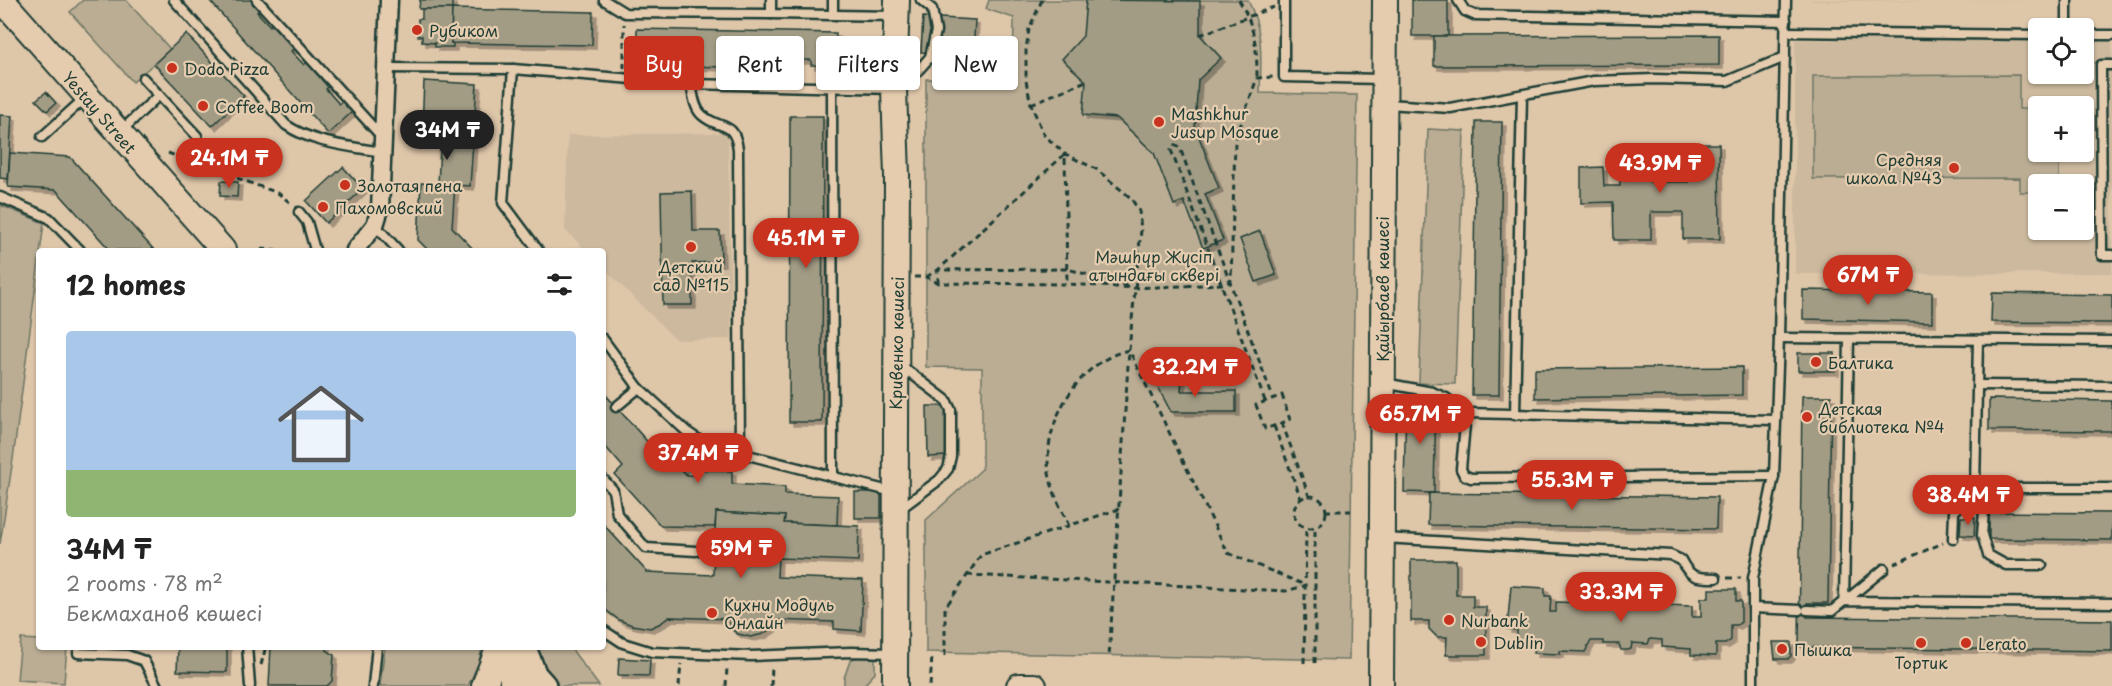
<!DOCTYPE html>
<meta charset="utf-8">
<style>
body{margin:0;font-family:"Playpen Sans",sans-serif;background:#f2f2f2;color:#222;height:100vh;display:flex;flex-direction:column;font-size:22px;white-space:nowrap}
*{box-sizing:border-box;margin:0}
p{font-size:20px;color:#767676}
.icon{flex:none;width:33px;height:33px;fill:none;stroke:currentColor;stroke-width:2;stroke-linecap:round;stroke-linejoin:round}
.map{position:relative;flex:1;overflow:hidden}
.details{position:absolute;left:36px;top:248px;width:570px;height:402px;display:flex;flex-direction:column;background:#fff;border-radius:6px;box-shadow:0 2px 4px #0004}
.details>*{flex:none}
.guide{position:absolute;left:624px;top:36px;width:570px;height:54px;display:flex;gap:12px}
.controls{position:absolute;left:2028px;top:18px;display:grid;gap:12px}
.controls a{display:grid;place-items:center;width:66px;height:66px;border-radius:6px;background:#fff;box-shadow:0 2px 4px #0004;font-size:30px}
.price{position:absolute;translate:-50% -51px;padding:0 14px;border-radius:21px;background:#c8321e;color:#fff;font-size:20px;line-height:39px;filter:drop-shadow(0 2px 3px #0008)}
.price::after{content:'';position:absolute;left:50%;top:36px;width:18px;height:14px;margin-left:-9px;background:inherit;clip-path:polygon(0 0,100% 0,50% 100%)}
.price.selected{background:#222;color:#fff}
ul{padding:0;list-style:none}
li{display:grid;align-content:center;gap:12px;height:318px;padding:0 30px}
li span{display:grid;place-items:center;height:186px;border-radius:6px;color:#555}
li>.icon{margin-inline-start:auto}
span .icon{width:108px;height:108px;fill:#fffc;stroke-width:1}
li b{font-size:26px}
h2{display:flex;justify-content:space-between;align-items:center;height:72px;padding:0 30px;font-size:26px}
.pill{padding:0 21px;border-radius:6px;background:#fff;box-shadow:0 2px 4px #0004;font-size:21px;line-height:54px}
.pill.selected{background:#c8321e;color:#fff}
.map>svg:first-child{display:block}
.built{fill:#ccb99e;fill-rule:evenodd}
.green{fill:#bbad94;stroke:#6d7564;stroke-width:1.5}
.building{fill:#a39c85;stroke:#1f3d34;stroke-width:1.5;filter:url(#shadow)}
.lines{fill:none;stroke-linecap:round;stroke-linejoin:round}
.lane-casing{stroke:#1f3d34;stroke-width:13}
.street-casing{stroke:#1f3d34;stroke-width:21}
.secondary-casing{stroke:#1f3d34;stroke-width:28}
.primary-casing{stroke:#1f3d34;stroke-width:32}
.path{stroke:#1f3d34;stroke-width:3;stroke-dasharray:6 4.5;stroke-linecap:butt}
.lane{stroke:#e6ccae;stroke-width:8}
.street{stroke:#e6ccae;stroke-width:16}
.secondary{stroke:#e6ccae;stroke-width:24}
.primary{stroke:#e6ccae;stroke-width:27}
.poi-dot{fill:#c8321e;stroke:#e6ccae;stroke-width:2}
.labels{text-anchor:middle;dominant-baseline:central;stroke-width:4.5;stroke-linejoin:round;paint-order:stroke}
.poi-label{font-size:16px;fill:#1f3d34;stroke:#e6ccae;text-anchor:start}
.street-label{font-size:16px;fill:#1f3d34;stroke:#e6ccae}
.park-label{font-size:16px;fill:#274339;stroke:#e6ccae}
</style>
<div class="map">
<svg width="2112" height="686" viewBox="0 0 2112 686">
<defs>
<filter id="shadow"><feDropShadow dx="4" dy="4" stdDeviation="0" flood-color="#0004"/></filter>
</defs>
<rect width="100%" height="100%" fill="#dec6a9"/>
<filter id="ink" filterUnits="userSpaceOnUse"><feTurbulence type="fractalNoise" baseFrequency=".0167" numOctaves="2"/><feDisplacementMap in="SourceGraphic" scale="12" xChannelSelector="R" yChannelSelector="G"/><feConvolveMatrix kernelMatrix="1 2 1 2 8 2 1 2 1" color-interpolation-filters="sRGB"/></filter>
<g filter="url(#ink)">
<g class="built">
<polygon points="1812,0 2049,0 1812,1"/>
<path d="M 1795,40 L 2038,40 L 2038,74 L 2084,74 L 2084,40 L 2112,40 L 2112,273 L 1795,274 ZM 2038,106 L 2084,106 L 2084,152 L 2038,152 ZM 2038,184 L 2084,184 L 2084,230 L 2038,230 Z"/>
<polygon points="728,133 731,339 676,340 603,267 603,250 586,250 565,230 568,135"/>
</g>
<g class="green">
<polygon points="83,0 126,0 170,49 133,82 70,12"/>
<path d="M 989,0 L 1248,0 C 1264,33 1261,57 1260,93 L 1357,95 L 1349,660 L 926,652 L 926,520 L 982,469 L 982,368 L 926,367 L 926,79 L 1013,80 L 1014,18 L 986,9 Z"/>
<polygon points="2019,75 2019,109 2038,109 2038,152 2059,152 2059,184 2038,184 2038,192 2020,192 2020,178 1813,179 1813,76"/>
<polygon points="1428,129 1464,131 1455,384 1419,383"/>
<polygon points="0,205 44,223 13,459 0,544"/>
<polygon points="21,639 39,640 39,646 67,647 64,683 17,680"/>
<polygon points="385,647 385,646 482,647 479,662 468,686 380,686"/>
<polygon points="529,647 570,647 599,686 555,686"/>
<polygon points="856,657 875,658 875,673 863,686 844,686 844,678 850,661"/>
</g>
<g class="building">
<polygon points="209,0 251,0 259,10 257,12 270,26 272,24 294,48 291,51 304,65 307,62 328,87 326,89 339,104 342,101 352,112 328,134"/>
<polygon points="420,0 452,0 452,9 419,9"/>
<polygon points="1086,0 1200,1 1200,35 1221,58 1198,80 1195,127 1219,188 1205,194 1223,240 1203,248 1184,201 1174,205 1154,153 1117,118 1083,115 1086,81 1062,59 1083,36"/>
<rect x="1412" y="0" width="36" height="36"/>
<polygon points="422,9 452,9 451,43 453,43 453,47 435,47 435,43 422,42 422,36 418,36 418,19 422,19"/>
<polygon points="452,9 593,12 592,45 451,43"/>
<polygon points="923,17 975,20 973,55 921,52"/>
<polygon points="637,29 836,33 835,66 811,65 811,60 789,60 789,67 743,66 743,61 726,61 725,67 679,66 679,59 659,58 659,64 636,63"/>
<polygon points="186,34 244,96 212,126 154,64"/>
<polygon points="1719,35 1719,65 1434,66 1434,36"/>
<polygon points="939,61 963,61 963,68 973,68 973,79 939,78"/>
<polygon points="424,81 477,84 470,186 455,185 452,227 474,250 428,250 418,240 421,183 438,184 441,128 422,127"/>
<polygon points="46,92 56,103 47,111 36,100"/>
<polygon points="0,115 12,116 8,179 0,178"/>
<polygon points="790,116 823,116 822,422 789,422"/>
<polygon points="1476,122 1502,122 1499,395 1472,395"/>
<polygon points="1688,144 1719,144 1720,239 1683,239 1683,212 1651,212 1651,240 1614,240 1613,202 1581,203 1581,168 1603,167 1604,186 1620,186 1619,150 1649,150 1650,182 1688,182"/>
<polygon points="10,153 70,157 154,250 110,250 56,190 8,187"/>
<polygon points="343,167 363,189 326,223 306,201"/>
<polygon points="221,181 238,182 237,197 220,196"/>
<polygon points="692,191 693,231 720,231 721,262 692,263 692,305 663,305 661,192"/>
<polygon points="1260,231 1276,275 1256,282 1240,239"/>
<polygon points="1803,290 1932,292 1932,322 1803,319"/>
<polygon points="1992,293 2112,295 2112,323 1991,322"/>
<rect x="1798" y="353" width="37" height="18"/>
<polygon points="1742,367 1742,395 1535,398 1535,369"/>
<polygon points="1153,378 1182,378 1181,391 1236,391 1236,412 1171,412"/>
<polygon points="603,392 652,447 663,438 687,466 682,470 687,475 695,475 695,469 732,471 732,484 785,487 785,494 838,496 837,525 784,523 785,516 716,512 715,527 661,526 615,475 623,467 603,444"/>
<polygon points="1406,396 1436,397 1434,493 1404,492"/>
<polygon points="1802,396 1831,396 1828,603 1807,603 1807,617 2112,620 2112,651 1799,647"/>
<polygon points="1989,399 2112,401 2112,431 1989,430"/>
<polygon points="927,406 947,406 947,456 928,457"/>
<rect x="855" y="492" width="26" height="26"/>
<polygon points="1429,493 1717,497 1716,529 1428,525"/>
<polygon points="716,512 785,516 784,523 859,526 858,561 778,558 777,577 863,580 861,631 834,629 834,622 772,620 772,628 763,634 751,637 738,634 730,628 730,619 669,617 661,623 650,628 632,625 619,620 603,608 603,524 647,572 713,575"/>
<polygon points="1989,512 2112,513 2112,540 1989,539"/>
<polygon points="1961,517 1975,517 1974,536 1960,535"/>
<polygon points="1411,560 1456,560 1456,595 1473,595 1473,607 1486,607 1486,655 1446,655 1447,637 1437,637 1429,629 1429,621 1411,621"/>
<polygon points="1511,586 1545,588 1545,596 1551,596 1550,612 1556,612 1556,602 1692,606 1692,617 1701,617 1701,598 1709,598 1709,589 1736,589 1736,601 1741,601 1741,622 1737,625 1731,625 1731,640 1725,644 1716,644 1716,656 1691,655 1691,649 1662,647 1662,640 1650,639 1648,644 1632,643 1631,649 1628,650 1621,650 1619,644 1603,644 1603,641 1591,641 1585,652 1560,651 1560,654 1534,653 1535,643 1517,643 1517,630 1507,629"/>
<polygon points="1773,642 1791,642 1791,656 1788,659 1775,659"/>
<polygon points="178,646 227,646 227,672 177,671"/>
<polygon points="271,646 327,646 327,650 334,655 332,681 327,686 269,686"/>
<polygon points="619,658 650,660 649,676 618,675"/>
</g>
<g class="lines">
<g class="lane-casing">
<g id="lane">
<path d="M 174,0 L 286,125 C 314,144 349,146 382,152"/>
<polyline points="257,0 382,137"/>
<polyline points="604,0 625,13 771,14"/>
<polyline points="771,0 771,14 895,16"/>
<polyline points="1284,0 1284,77 1383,79"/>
<polyline points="1458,0 1465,11 1474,15 1786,21"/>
<polyline points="833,13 833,0"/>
<polyline points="2067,28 2067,0"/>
<polyline points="1786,32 2038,35"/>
<polyline points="2084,35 2112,35"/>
<polyline points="2112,65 2101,65 2102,255 2112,255"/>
<polyline points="386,68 513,69 691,84 894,89 915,74 930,57 936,31 932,9 921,0"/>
<polyline points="513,69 503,203 538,250"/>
<polyline points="143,78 197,136"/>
<path d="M 691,84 C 693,94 694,108 702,115 C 720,131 734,119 738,149 L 740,453"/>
<polyline points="832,87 833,477"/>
<polyline points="1387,104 1450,108 1594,81 1654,79 1727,81 1785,57"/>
<polyline points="120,132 159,95"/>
<polyline points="42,137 86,97"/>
<polyline points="0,197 49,218 80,250"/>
<polyline points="299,212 307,222 315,250"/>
<polyline points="375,225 398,250"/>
<polyline points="1779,338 2112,341"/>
<polyline points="603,339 639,388 686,431 705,444 893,492"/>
<polyline points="1384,383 1432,392 1446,398 1466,413 1461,469 1464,475 1471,478 1774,476"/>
<polyline points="1978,385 2112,386"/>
<polyline points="616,407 639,388"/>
<polyline points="1466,413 1776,420"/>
<polyline points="1515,415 1522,95"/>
<polyline points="603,479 613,490 617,514 646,548 696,551"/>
<polyline points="1975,488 2112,488"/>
<polyline points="1986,488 1982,535 1988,555 2006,565 2042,565"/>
<polyline points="900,509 939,480 948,469 951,456 951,410 946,400 900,365"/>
<path d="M 1384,538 L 1670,555 L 1681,560 C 1690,578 1696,578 1716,578"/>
<polyline points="1953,539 1954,512 1975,488 1978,340"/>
<polyline points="1844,601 1849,339"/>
<polyline points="1845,601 1884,569"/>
<polyline points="1753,608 1799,610"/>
<polyline points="1807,610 1832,611 1844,601 2112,603"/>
<polyline points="603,630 623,643 652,652 751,656 851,652 892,653"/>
<polyline points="247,646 250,686"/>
<polyline points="78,653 127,655 144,661 157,686"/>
<polyline points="373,686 377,646"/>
<polyline points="1753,686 1753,578 1774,476 1779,338 1786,0"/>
</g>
</g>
<g class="street-casing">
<polyline id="street" points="355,250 375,225 380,209 389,0"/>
</g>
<g class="secondary-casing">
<g id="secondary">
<polyline points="2,0 223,250"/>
<polyline points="484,686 499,646"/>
<polyline points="512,686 512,646"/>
<polyline points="895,686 897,176 894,89 897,0"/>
<polyline points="1019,686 1034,686"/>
<polyline points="1381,686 1385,0"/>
</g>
</g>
<g class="primary-casing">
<polyline id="primary" points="521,646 533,676 542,686"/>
</g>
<g class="path">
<polyline points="1042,0 1029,29 1026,50 1026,81 1031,104 1044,135 1065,154 1096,169 1131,198 1139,211 1141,230 1129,350 1228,553 1305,585"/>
<polyline points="1122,0 1122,1"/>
<path d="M 1239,0 C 1255,27 1257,47 1257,78"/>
<polyline points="1200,35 1274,7"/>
<polyline points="624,68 624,24"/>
<polyline points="1031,104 1086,81"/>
<polyline points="168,153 278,193 293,205"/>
<polyline points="261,249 276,250"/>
<polyline points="914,277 926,277 938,283 1067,284 1135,288 1222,284 1231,281 1235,141 1257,78 1273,77"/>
<polyline points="926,277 938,270 1068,269 1127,286"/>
<polyline points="938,283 938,270 1065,154 1067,284"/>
<polygon points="1282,395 1290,420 1265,429 1256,405"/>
<polyline points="1265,401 1171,150 1175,145 1180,148 1273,398"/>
<polyline points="1282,423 1309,496"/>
<polyline points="1274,426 1301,499"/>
<circle cx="1310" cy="512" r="16"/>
<polyline points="1325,511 1351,511"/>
<path d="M 1069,526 C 1060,506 1048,484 1048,461 C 1048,414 1082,360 1129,350 L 1109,657"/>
<polyline points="1894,564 1943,543"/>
<polyline points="967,575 1286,591 1304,586"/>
<polyline points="1727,578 1741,578"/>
<polyline points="945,656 945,608 981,555 1119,509"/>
<polyline points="1304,663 1306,527"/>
<polyline points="1315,663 1315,527"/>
<polyline points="261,665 266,646"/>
<polyline points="679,686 681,664"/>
<polyline points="726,686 727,667"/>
<polyline points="771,686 772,667"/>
<polyline points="930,686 932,656"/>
</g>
<use href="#lane" class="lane"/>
<use href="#street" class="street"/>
<use href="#secondary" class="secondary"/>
<use href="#primary" class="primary"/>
</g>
</g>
<g class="poi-dot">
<circle cx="417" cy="30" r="6"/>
<circle cx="172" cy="68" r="6"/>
<circle cx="203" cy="106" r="6"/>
<circle cx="1159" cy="122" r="6"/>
<circle cx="1954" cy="168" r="6"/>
<circle cx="345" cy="185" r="6"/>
<circle cx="323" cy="207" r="6"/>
<circle cx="691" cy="247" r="6"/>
<circle cx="1816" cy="362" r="6"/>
<circle cx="1807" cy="417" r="6"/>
<circle cx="712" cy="613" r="6"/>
<circle cx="1449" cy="620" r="6"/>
<circle cx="1481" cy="642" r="6"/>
<circle cx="1921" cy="643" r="6"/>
<circle cx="1966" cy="643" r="6"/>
<circle cx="1782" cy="649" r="6"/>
</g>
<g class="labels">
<g class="poi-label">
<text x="429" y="30">Рубиком</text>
<text x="184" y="68">Dodo Pizza</text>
<text x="215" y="106">Coffee Boom</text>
<text x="1171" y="113">Mashkhur<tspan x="1171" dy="18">Jusup Mosque</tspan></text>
<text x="1942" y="159" text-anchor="end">Средняя<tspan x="1942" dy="18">школа №43</tspan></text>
<text x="357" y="185">Золотая пена</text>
<text x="335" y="207">Пахомовский</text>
<text x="691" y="266" text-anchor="middle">Детский<tspan x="691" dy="18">сад №115</tspan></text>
<text x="1828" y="362">Балтика</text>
<text x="1819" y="408">Детская<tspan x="1819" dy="18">библиотека №4</tspan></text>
<text x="724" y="604">Кухни Модуль<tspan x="724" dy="18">Онлайн</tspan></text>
<text x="1461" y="620">Nurbank</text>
<text x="1493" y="642">Dublin</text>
<text x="1978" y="643">Lerato</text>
<text x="1794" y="649">Пышка</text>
<text x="1921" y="662" text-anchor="middle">Тортик</text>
</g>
<g class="street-label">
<text transform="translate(100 112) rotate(49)">Yestay Street</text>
<text transform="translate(1382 289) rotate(-90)">Қайырбаев көшесі</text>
<text transform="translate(896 343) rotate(-89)">Кривенко көшесі</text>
</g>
<g class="park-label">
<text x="1154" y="256">Мәшһүр Жүсіп<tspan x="1154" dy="18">атындағы сквері</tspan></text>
</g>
</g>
</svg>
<div class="controls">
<a><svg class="icon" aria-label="locate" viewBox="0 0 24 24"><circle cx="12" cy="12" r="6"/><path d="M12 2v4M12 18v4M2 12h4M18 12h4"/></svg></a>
<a>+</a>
<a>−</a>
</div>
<b class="price selected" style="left:447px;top:161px">34M ₸</b>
<b class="price" style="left:229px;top:189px">24.1M ₸</b>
<b class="price" style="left:1660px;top:194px">43.9M ₸</b>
<b class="price" style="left:806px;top:269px">45.1M ₸</b>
<b class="price" style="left:1868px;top:306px">67M ₸</b>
<b class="price" style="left:1195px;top:398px">32.2M ₸</b>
<b class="price" style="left:1420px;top:445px">65.7M ₸</b>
<b class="price" style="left:698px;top:484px">37.4M ₸</b>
<b class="price" style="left:1572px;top:511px">55.3M ₸</b>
<b class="price" style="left:1968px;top:526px">38.4M ₸</b>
<b class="price" style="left:741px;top:579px">59M ₸</b>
<b class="price" style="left:1621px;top:623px">33.3M ₸</b>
<div class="guide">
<a class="pill selected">Buy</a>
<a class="pill">Rent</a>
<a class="pill">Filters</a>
<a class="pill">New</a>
</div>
<section class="details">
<h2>12 homes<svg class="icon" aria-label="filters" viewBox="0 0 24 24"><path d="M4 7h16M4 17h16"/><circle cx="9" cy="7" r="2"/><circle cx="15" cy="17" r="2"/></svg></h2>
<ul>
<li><span style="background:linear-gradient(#a9c7e8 75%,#8fb573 0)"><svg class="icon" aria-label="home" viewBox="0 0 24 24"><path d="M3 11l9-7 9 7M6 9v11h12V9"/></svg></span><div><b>34M ₸</b><p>2 rooms · 78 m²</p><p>Бекмаханов көшесі</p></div></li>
</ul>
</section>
</div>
